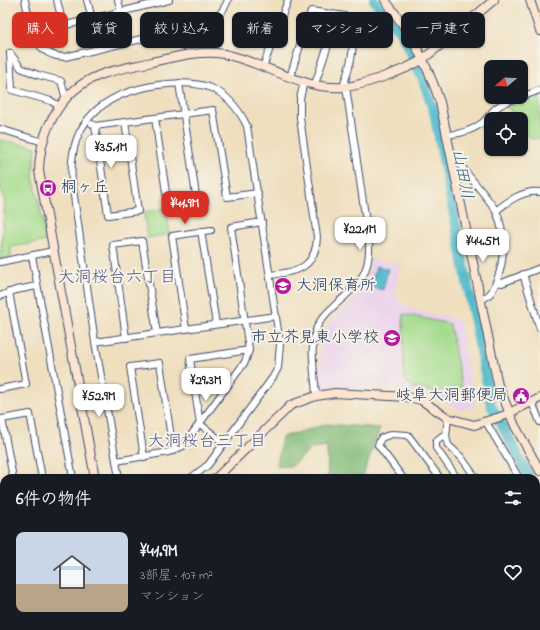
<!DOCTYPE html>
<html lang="ja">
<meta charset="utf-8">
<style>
body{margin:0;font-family:"Indie Flower","Klee One",sans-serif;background:#242831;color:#f1f3f6;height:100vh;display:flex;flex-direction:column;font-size:15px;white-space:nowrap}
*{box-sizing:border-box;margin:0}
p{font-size:13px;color:#9ea1a6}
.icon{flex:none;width:22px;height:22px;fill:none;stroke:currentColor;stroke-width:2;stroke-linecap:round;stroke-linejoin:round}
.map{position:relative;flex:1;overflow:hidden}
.panel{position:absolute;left:0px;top:474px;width:540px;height:156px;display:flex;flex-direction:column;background:#171b24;border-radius:12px 12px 0 0;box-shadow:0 1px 3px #0004}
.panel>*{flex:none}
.banner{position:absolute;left:12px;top:12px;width:516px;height:36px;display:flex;gap:8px}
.needle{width:26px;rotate:251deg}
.controls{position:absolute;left:484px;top:60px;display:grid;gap:8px}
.controls a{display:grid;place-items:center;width:44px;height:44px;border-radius:8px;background:#171b24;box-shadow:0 1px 3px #0004;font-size:20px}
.price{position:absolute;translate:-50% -34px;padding:0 9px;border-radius:8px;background:#fff;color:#222;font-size:13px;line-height:26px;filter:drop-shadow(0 1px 2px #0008)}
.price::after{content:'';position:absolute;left:50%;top:24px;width:12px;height:9px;margin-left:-6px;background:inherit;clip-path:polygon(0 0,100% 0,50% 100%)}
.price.selected{background:#d93025;color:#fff}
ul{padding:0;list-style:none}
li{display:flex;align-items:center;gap:12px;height:100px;padding:0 16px}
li+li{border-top:1px solid #363941}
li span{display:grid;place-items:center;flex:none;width:112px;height:80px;border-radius:8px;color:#555}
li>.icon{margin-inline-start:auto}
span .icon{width:48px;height:48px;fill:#fffc;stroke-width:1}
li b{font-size:17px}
h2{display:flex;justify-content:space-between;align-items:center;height:48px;padding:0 16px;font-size:17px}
.chip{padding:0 14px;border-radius:8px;background:#171b24;box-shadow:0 1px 3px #0004;font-size:14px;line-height:36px}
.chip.selected{background:#d93025;color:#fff}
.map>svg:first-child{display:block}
.built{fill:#ead1ec}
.green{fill:#a4dc8d;stroke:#608676}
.forest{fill:#83bc78;stroke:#4f766b}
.water{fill:#4eb9ca;stroke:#347494}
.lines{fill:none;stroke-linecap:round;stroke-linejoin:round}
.river{stroke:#4eb9ca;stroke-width:10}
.street-casing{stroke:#3b496d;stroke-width:8}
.secondary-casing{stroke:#3b496d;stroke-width:10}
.street{stroke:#fff;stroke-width:6}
.secondary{stroke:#fce5d0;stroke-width:8}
.labels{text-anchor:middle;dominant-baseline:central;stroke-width:4;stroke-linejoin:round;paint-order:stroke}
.poi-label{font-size:16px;fill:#1b2f5e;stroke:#f7f3e8;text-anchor:start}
.water-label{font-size:17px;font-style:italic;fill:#2a587e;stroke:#f7f3e8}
.neighbourhood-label{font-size:17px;fill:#525889;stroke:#f7f3e8}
</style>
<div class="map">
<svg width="540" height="630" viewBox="0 0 540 630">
<rect width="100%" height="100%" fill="#f7f3e8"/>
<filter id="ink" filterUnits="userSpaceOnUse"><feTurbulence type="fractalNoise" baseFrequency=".025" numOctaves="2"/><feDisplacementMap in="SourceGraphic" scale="8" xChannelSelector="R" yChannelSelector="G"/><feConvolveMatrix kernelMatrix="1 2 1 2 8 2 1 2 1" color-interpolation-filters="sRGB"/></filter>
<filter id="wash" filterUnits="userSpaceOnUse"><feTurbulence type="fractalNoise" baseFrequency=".012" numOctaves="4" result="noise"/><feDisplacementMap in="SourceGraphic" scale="16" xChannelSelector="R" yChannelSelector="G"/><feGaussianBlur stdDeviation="0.9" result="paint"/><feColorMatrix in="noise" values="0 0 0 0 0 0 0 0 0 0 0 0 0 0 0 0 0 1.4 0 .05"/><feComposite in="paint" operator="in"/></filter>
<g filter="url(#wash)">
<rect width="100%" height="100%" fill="#efdfbf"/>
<polygon class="built" points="372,260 401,264 396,285 396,297 403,305 411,309 459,320 475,407 460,410 431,395 402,388 346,387 323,389 321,386 320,347 326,328 341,311 355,299 365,282"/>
<g class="green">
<path d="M 540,93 L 540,138 C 528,142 521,129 521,119 L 516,119 L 506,104 Z"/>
<polygon points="0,140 36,147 33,176 47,241 11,247 11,257 0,260 5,202 0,185"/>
<polygon points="166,208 170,234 147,238 144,212"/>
<polygon points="403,314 450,324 462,389 442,395 427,390 413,388 404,379"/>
</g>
<polygon class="forest" points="327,424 380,428 362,478 328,478 327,446 312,448 292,466 277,466 282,437"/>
<polygon class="water" points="376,266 388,269 383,290 371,287"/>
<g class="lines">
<g class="river">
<polyline points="374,0 401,33 423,80 434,112 491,405 530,478"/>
<polyline points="536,488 540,494"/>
</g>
</g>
</g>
<g filter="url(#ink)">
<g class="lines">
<g class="street-casing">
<g id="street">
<path d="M 25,0 C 31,25 32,56 65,57 L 205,24 C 217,19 223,12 228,0"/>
<polyline points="57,0 63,26"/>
<polyline points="87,0 92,19"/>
<polyline points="118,0 128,42"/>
<polyline points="33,33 169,0"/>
<polyline points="10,53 12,90 51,101 59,106"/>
<polyline points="10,53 21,68 38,75 61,81 66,99"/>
<polyline points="263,67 288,0"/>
<path d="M 290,77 L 311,11 L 345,16 C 358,44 352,59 343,87"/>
<polyline points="179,83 197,202"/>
<polyline points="315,84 338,15"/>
<polyline points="521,97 540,90"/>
<polyline points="155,118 168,206 205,201"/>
<polyline points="92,124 95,126 108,215 138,211 125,122"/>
<polyline points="95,126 213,110 227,197 258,193"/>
<polyline points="0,129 43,142"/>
<path d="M 447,135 C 460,134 472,131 482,123 C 487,119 490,113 495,109 C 503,102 511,100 521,97"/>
<path d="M 452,161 L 458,162 C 467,175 489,198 496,211 C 505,231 505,257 498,277 C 494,288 492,296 480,300"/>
<path d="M 496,211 C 508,201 523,190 540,192"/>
<polyline points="201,231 216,324"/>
<polyline points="32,256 73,478"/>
<polyline points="0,262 53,251"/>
<polyline points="523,274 540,329"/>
<path d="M 270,275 C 297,272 316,268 317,237 L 300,118 L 300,99 L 304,81"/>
<polyline points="496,282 502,283 540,268"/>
<polyline points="0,296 16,290 37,286"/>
<polyline points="186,329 172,236 211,230"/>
<polyline points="126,338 113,245 142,241 157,333"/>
<polyline points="95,342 276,316"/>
<polyline points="0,389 26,384 9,292"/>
<path d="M 316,396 C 315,373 308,346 318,325 C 322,317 328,312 334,306 C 357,286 371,275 369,242 L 346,87"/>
<polyline points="532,402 540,422"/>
<polyline points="448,418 446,436 448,445 461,457 476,478"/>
<polyline points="486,422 519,478"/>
<polyline points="446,436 442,436 436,441 436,448 457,478"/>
<polyline points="224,443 200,424 190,359 249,350"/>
<polyline points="144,457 130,367 160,363 173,451"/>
<polyline points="116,461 169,452 183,446 245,362 249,350 231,227 262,222"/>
<polyline points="13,478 2,419 30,414 42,478"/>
<path d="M 119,478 L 95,342 L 72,182 C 67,122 103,93 158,85 C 200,79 227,85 247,126 L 280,344 L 278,368 L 273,377 L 208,465 L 191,478"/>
<polyline points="403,478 378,445 381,438 392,434 408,435 440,478"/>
<polyline points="0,504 4,503"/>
<polyline points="536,506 540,511"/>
<polyline points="0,536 4,535"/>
<polyline points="536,555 539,559 540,569"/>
<polyline points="536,617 540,617"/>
<polyline points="17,626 18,630"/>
<polyline points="88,626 89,630"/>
<polyline points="123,626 123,630"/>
<polyline points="157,626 158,630"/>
<polyline points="189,626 190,630"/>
<polyline points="511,626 513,630"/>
<polyline points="29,630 51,626"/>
</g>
</g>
<g class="secondary-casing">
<g id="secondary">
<path d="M 385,0 C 411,34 426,61 440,102 L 498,385 L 515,426 L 540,471"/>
<polyline points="530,0 540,31"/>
<path d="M 95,478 L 39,171 C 40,131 60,90 100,75 C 116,69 135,66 152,62 C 176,57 199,50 224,54 C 264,62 303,91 345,87 C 363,85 410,69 424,58 C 448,40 471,19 494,0"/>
<polyline points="216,478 291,405 316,396 335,393 408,397 421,400 448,418 474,425 503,416 540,398"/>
</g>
</g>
<use href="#street" class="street"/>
<use href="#secondary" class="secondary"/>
</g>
</g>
<defs>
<g id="bus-disc" transform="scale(0.9)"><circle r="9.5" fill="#b5179e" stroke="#f7f3e8"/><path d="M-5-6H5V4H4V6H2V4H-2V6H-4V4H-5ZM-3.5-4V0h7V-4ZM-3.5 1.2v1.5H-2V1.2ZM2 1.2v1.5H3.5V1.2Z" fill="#fff"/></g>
<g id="school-disc" transform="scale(0.9)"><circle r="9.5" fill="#b5179e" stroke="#f7f3e8"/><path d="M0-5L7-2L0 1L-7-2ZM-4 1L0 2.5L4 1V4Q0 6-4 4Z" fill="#fff"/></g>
<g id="civic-disc" transform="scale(0.9)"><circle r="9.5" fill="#b5179e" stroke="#f7f3e8"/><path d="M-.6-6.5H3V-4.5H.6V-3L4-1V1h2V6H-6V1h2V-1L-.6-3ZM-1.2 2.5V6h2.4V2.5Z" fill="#fff"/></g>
</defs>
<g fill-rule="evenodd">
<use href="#bus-disc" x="48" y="188"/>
<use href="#school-disc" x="283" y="286"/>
<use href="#school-disc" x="392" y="338"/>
<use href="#civic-disc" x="521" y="396"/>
</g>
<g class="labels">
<g class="poi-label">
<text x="61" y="188">桐ヶ丘</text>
<text x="296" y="286">大洞保育所</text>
<text x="379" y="338" text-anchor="end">市立芥見東小学校</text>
<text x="508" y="396" text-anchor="end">岐阜大洞郵便局</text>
</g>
<g class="water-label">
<text transform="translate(462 174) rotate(79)">山田川</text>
</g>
<g class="neighbourhood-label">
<text x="117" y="277">大洞桜台六丁目</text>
<text x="207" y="441">大洞桜台三丁目</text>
</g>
</g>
</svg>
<div class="controls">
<a><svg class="needle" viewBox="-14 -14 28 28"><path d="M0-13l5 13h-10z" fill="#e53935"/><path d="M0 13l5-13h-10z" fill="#9ea1a6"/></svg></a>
<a><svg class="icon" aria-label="locate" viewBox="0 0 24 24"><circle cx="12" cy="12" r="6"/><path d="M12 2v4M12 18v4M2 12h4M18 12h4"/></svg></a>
</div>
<b class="price" style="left:111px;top:169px">¥35.1M</b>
<b class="price selected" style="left:185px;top:225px">¥41.9M</b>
<b class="price" style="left:360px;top:251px">¥22.1M</b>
<b class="price" style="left:483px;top:263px">¥44.5M</b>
<b class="price" style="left:206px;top:402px">¥29.3M</b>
<b class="price" style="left:99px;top:418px">¥52.9M</b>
<div class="banner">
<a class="chip selected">購入</a>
<a class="chip">賃貸</a>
<a class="chip">絞り込み</a>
<a class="chip">新着</a>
<a class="chip">マンション</a>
<a class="chip">一戸建て</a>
</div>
<section class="panel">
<h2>6件の物件<svg class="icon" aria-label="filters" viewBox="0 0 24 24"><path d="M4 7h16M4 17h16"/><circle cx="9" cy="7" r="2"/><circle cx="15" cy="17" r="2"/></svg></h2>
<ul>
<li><span style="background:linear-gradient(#c9d6e8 65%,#b9a48a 0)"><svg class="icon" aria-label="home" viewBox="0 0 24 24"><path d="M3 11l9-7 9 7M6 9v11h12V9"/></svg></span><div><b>¥41.9M</b><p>3部屋 · 107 m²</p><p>マンション</p></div><svg class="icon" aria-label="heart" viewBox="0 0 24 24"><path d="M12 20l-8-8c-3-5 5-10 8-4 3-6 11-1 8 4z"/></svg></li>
</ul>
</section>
</div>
